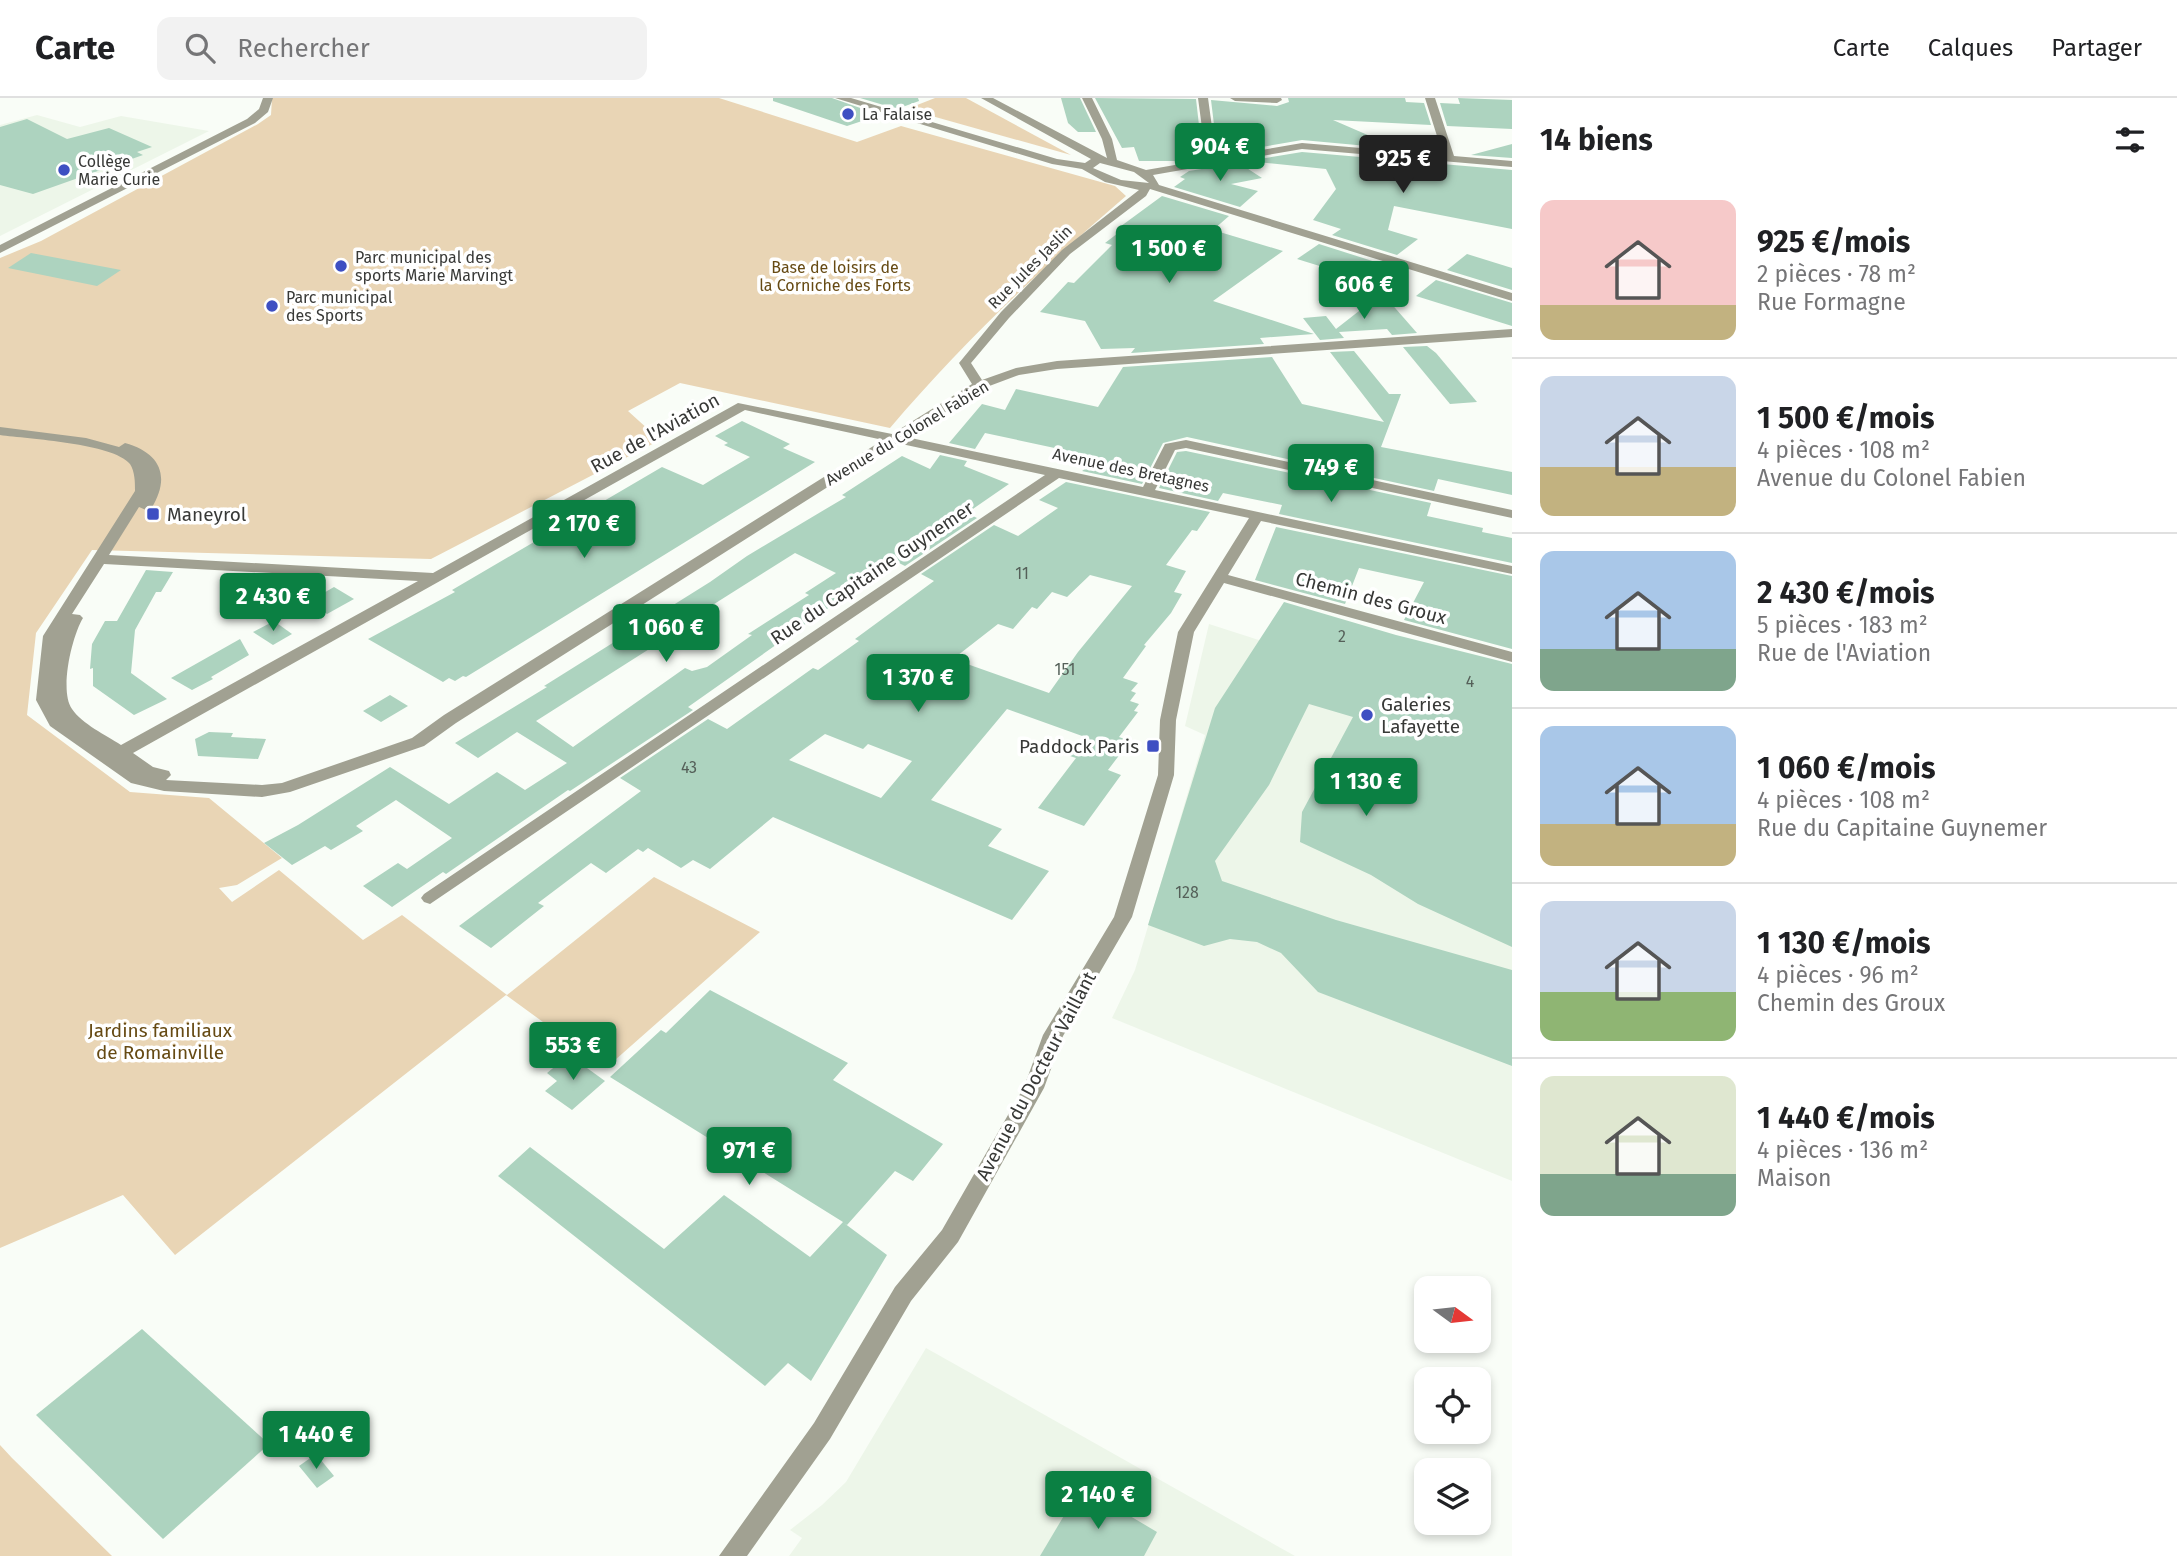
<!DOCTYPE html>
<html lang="fr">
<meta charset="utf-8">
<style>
body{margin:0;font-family:"Fira Sans",sans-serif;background:#f2f2f2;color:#202124;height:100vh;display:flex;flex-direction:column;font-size:26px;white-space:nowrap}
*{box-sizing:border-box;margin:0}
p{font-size:23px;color:#757577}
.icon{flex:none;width:38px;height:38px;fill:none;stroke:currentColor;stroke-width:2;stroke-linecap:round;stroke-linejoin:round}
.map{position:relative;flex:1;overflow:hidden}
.panel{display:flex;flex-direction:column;background:#fff;width:665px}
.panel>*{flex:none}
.needle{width:46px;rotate:105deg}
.tools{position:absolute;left:1414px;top:1178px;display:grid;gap:14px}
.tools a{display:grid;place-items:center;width:77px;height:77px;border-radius:14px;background:#fff;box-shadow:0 4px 10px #0003;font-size:35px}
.price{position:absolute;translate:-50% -60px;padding:0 16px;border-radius:7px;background:#0b8043;color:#fff;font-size:23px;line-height:46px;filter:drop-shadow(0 2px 4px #0008)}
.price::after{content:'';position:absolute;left:50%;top:42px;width:21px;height:16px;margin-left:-10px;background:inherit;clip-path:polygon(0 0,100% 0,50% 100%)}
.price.current{background:#222;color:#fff}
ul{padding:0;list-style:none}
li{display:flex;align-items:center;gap:21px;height:175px;padding:0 28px}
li+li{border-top:2px solid #e0e0e0}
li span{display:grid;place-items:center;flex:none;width:196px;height:140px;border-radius:14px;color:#555}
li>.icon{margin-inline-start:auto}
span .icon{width:84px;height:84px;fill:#fffc;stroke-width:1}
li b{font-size:30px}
h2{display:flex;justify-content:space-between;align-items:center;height:84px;padding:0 28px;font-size:30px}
header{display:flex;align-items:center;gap:42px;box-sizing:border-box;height:98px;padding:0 35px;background:#fff;border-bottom:2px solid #e0e0e0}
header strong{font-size:33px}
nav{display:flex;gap:38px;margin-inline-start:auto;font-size:24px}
.search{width:490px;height:63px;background:#f2f2f2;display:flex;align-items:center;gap:18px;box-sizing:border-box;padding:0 24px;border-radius:14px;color:#757577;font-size:26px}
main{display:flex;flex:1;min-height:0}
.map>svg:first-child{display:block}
.built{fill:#edf6e9}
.green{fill:#e9d5b5}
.building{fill:#add3bf;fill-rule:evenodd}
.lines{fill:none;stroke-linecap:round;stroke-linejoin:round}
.minor{fill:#a1a192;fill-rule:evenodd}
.poi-dot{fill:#3e4fc2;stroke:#fff;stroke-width:2.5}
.labels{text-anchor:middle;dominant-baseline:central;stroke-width:7;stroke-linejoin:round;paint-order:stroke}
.far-poi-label{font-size:16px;fill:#383937;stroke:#fff;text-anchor:start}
.far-park-label{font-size:16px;fill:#664a13;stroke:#fff}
.far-street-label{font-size:16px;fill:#383937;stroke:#fff}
.number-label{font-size:16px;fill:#556059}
.street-label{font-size:19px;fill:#383937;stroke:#fff}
.poi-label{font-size:19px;fill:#383937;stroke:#fff;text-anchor:start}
.park-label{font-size:19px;fill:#664a13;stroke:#fff}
</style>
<header>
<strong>Carte</strong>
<div class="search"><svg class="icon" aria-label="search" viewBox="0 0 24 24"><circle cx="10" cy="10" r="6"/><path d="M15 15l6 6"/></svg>Rechercher</div>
<nav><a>Carte</a><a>Calques</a><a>Partager</a></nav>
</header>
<main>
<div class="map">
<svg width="1512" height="1458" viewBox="0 0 1512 1458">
<rect width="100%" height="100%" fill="#f9fdf7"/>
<g class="built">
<polygon points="37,17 80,29 121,18 209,33 0,138 0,27"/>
<polygon points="1209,526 1512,623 1512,1083 1112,920 1135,872 1205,637 1185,628"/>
<polygon points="926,1250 1295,1458 789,1458 802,1440 790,1432 822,1407 846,1384"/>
</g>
<g class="green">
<path d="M 272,0 L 719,0 L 857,44 L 901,28 L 1115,88 L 1126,98 C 1042,170 962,245 890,330 L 680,285 L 628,313 L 660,342 L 431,461 L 92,452 L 36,535 L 27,617 L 130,694 L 209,700 L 282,760 L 237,787 L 219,790 L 232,804 L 279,772 L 363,842 L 402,817 L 507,897 L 654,779 L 760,834 L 606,970 L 506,897 L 175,1157 L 123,1097 L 0,1150 L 0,160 L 41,143 L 258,26 L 271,17 Z"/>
<polygon points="935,0 966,0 1071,57 907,11"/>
<polygon points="1412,38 1431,39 1435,53 1377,48 1383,44 1383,40 1413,42"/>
<polygon points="0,1347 12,1360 112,1458 0,1458"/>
</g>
<g class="building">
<polygon points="773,0 832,0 880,17 847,28 773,3"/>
<polygon points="860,0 918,0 919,3 897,11"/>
<polygon points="1061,0 1080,0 1096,34 1078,34 1068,25"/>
<polygon points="1095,0 1196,1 1201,45 1215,57 1183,63 1139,63 1134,49 1122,50"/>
<polygon points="1288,0 1405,0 1406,4 1424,5 1431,27 1333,22 1400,51 1302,42 1233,54 1216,43 1211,2 1277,8 1289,4"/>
<polygon points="1458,0 1512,2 1512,31 1447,28 1440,5 1460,6"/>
<polygon points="27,21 67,41 109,30 152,49 137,54 143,57 33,96 0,87 0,29"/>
<polygon points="1512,46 1512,60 1471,57"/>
<polygon points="1302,54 1512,72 1512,131 1394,108 1388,132 1418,141 1397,157 1332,137 1341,131 1313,122 1336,91 1326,71 1247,63"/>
<polygon points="1239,65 1262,80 1231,86 1258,93 1240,109 1174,89 1185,81 1180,79 1189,73"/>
<polygon points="1162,98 1229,118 1213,132 1283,153 1213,203 1314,236 1260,240 1264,246 1131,255 1135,250 1101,251 1085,223 1040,214 1068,184 1074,185 1112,147 1105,145 1122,132 1117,131"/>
<polygon points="1319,146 1385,167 1365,182 1297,161"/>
<polygon points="31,155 121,172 97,188 8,170"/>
<polygon points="1467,156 1512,170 1512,192 1447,172"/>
<polygon points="1436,182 1512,205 1512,228 1416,198"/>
<polygon points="1382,195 1417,235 1392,237 1387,231 1339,234 1344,240 1320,242 1303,220 1326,218 1336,231"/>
<polygon points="1427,248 1436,255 1477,304 1450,306 1403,249"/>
<polygon points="1354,253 1389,296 1401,296 1381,349 1512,374 1512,397 1438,381 1434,393 1187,339 1163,345 1142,386 1082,373 1097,363 1062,355 1064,352 985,335 975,351 949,345 982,306 1005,312 1016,291 1098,309 1123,269 1272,259 1302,306 1384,324 1330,254"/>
<polygon points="742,323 790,346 783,350 815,364 466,579 463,578 455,583 449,580 443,584 368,541 455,494 452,492 662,369 703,387 716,379 750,359 724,347 728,345 715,338"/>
<polygon points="1186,353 1431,405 1427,418 1483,430 1482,434 1512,440 1512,465 1279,416 1282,407 1223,395 1218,403 1159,390 1177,354"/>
<path d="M 940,357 L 967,363 L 964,368 L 1009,386 L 967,415 L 977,420 L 905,468 L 895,463 L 688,609 L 693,612 L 570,693 L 568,692 L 446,776 L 443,774 L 392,809 L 363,788 L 398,765 L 407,771 L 452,740 L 396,702 L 356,728 L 363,733 L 331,752 L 325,748 L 292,767 L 264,745 L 298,727 L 390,669 L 449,706 L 497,674 L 525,692 L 567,665 L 517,634 L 478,660 L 455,645 L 547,589 L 544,588 L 710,484 L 747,458 L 824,412 L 846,399 L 842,397 L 902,358 L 930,371 ZM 795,455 L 836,475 L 805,495 L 809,497 L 748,536 L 752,537 L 707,569 L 692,573 L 685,570 L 573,649 L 536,623 L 676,534 L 674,533 L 692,520 Z"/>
<path d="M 1066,384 L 1210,414 L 1197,433 L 1192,432 L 1166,467 L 1186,473 L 1174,494 L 1182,496 L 1171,515 L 1144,547 L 1146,548 L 1123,580 L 1138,585 L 1131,593 L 1136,595 L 1130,603 L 1139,606 L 1134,613 L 1138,614 L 1119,639 L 1130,643 L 1108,672 L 1121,677 L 1084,728 L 1038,710 L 1076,660 L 1070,658 L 1085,639 L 1007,611 L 931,702 L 1002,731 L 988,748 L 1049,773 L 1012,822 L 773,719 L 710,771 L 693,762 L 681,770 L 648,750 L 643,754 L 638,751 L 606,775 L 591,765 L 538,805 L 544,808 L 491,850 L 459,828 L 641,693 L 620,680 L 708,621 L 727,631 L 813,570 L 818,572 L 859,543 L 855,541 L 934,483 L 921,476 L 994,427 L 1018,438 L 1058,410 L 1039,402 ZM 1090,477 L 1132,488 L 1078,554 L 1049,595 L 953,561 L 998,526 L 1013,531 L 1032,509 L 1037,511 L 1052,494 L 1067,499 ZM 825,636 L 863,651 L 868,646 L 912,663 L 881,700 L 789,662 Z"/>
<polygon points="1276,429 1512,478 1512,551 1404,522 1424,484 1359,470 1345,506 1255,482"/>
<polygon points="146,472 173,474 161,494 156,494 135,532 131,575 167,601 134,617 93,588 93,570 90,571 92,546 105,523 117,523"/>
<polygon points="334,489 354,501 327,516 308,504"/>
<polygon points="1284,504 1396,537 1512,566 1512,849 1418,806 1371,777 1300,744 1302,714 1353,619 1309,606 1269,687 1215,763 1222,783 1336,822 1512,872 1512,968 1318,894 1281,855 1257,844 1230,841 1204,848 1148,827 1215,610"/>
<polygon points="274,523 292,536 273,547 253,534"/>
<polygon points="240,541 249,557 211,579 213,581 192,592 171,580"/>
<polygon points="390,597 408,608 381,624 363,613"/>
<polygon points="209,634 233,635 231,639 266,641 258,661 198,658 195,641"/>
<polygon points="710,892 848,965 833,982 943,1046 913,1083 895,1073 847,1127 844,1125 887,1157 811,1283 788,1265 765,1288 498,1078 530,1049 664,1151 724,1097 810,1159 843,1124 610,979 661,932 666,935"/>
<polygon points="569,957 605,983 572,1012 545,993 557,983 547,975"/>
<polygon points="142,1231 269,1346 163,1441 36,1317"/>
<polygon points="316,1356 334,1378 317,1390 299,1368"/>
<polygon points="1081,1389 1157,1434 1144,1458 1040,1458"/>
</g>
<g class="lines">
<g class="minor">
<polygon points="263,0 273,0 268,14 255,25 0,155 0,147 247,21 259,11"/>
<path d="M 835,0 L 851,0 L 1057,61 L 1085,65 L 1091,61 L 981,0 L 993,0 L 1107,60 L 1102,41 L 1082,0 L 1092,0 L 1112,41 L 1117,62 L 1146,72 L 1221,59 L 1204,45 L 1198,0 L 1208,0 L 1214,44 L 1232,57 L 1302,45 L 1443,57 L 1425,0 L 1435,0 L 1454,58 L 1512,63 L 1512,69 L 1302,51 L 1153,77 L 1159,87 L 1512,195 L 1512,203 L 1150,91 L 1146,98 L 1070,156 L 1009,220 L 971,265 L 982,282 L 1016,270 L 1057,263 L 1512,231 L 1512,239 L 1057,271 L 1019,277 L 984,290 L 906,339 L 1143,389 L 1165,346 L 1186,342 L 1512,412 L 1512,420 L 1186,350 L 1175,352 L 1155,392 L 1512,468 L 1512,476 L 1261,423 L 1228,477 L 1512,554 L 1512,564 L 1224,485 L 1194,534 L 1176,622 L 1174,677 L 1132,819 L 1063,938 L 1044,990 L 958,1144 L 911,1203 L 830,1341 L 747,1458 L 719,1458 L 814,1325 L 895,1189 L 942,1132 L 1024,989 L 1043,937 L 1114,819 L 1158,677 L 1160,622 L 1178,534 L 1249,420 L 1059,380 L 430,806 L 424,804 L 421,800 L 424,796 L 1045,377 L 897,345 L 456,625 L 424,648 L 290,694 L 262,699 L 164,693 L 131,685 L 50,628 L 36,602 L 43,538 L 135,393 C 135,384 135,374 130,366 C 113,345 28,341 0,337 L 0,329 L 86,340 L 119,349 L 125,345 C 161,355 171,379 151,411 L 146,412 L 139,409 L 109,457 L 433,475 L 738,305 L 892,336 L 972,286 L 959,265 L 1001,214 L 1062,152 L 1139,92 L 1105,84 L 1082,71 L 1052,66 ZM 1100,65 L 1134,74 L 1149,85 L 1121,82 L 1093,70 ZM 745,312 L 883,342 L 444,617 L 412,640 L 282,685 L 262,687 L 166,682 L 171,677 L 169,673 L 153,669 L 133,655 ZM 104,466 L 418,483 L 121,647 C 106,637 82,626 72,611 C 59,593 72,538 83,520 L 80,517 L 72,516 Z"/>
<polygon points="1230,0 1281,0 1282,2 1277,5 1235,3"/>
</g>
</g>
<g class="poi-dot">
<circle cx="848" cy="16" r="7"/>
<circle cx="64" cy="72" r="7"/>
<circle cx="341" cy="168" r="7"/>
<circle cx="272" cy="208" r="7"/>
<rect x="146" y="409" width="14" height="14" rx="3.5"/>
<circle cx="1367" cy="617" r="7"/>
<rect x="1146" y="641" width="14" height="14" rx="3.5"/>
</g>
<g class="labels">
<g class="far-poi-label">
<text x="862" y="16">La Falaise</text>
<text x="78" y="63">Collège<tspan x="78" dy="18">Marie Curie</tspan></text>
<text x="355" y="159">Parc municipal des<tspan x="355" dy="18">sports Marie Marvingt</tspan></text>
<text x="286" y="199">Parc municipal<tspan x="286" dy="18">des Sports</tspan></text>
</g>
<g class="far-park-label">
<text x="835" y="169">Base de loisirs de<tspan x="835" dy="18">la Corniche des Forts</tspan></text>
</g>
<g class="far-street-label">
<text transform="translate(1030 169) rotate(-45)">Rue Jules Jaslin</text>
<text transform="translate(907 335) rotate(-31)">Avenue du Colonel Fabien</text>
<text transform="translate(1131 372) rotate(12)">Avenue des Bretagnes</text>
</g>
<g class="number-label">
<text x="1022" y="475">11</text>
<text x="1342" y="538">2</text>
<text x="1065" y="571">151</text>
<text x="1470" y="583">4</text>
<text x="689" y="669">43</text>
<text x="1187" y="794">128</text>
</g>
<g class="street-label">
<text transform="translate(655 335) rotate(-29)">Rue de l'Aviation</text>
<text transform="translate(872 475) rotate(-34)">Rue du Capitaine Guynemer</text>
<text transform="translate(1371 500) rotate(15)">Chemin des Groux</text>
<text transform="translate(1036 978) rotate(-62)">Avenue du Docteur Vaillant</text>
</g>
<g class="poi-label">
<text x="167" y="416">Maneyrol</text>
<text x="1381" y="606">Galeries<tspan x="1381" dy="22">Lafayette</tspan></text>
<text x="1139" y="648" text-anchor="end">Paddock Paris</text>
</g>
<g class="park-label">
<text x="160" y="932">Jardins familiaux<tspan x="160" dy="22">de Romainville</tspan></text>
</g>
</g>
</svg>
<div class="tools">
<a><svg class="needle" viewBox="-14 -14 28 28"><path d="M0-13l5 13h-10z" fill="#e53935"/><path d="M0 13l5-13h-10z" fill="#757577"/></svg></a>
<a><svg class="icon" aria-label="locate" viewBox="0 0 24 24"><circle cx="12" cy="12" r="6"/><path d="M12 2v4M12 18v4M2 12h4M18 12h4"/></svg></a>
<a><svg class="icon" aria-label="layers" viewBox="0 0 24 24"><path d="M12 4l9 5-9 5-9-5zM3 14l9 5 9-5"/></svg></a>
</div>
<b class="price" style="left:1220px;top:85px">904 €</b>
<b class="price current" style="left:1403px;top:97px">925 €</b>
<b class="price" style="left:1169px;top:187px">1 500 €</b>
<b class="price" style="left:1364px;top:223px">606 €</b>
<b class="price" style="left:1331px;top:406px">749 €</b>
<b class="price" style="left:584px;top:462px">2 170 €</b>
<b class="price" style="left:273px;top:535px">2 430 €</b>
<b class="price" style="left:666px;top:566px">1 060 €</b>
<b class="price" style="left:918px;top:616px">1 370 €</b>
<b class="price" style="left:1366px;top:720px">1 130 €</b>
<b class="price" style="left:573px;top:984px">553 €</b>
<b class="price" style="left:749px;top:1089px">971 €</b>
<b class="price" style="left:316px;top:1373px">1 440 €</b>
<b class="price" style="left:1098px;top:1433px">2 140 €</b>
</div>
<section class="panel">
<h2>14 biens<svg class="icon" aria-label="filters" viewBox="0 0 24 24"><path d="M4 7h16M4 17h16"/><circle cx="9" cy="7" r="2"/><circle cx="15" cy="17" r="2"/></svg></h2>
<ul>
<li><span style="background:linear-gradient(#f6c9c9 75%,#c2b280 0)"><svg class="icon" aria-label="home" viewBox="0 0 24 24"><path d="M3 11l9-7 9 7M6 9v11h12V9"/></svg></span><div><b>925 €/mois</b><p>2 pièces · 78 m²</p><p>Rue Formagne</p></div></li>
<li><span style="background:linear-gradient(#c9d6e8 65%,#c2b280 0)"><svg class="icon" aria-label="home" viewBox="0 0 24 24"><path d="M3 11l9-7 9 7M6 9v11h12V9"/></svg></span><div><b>1 500 €/mois</b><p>4 pièces · 108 m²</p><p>Avenue du Colonel Fabien</p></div></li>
<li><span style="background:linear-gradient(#a9c7e8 70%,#7fa58c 0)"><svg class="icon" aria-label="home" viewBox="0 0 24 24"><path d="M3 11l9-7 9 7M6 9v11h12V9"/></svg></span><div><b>2 430 €/mois</b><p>5 pièces · 183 m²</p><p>Rue de l'Aviation</p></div></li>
<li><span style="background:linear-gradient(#a9c7e8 70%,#c2b280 0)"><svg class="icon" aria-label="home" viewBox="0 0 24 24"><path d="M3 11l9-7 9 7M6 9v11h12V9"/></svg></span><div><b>1 060 €/mois</b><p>4 pièces · 108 m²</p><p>Rue du Capitaine Guynemer</p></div></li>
<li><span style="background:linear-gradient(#c9d6e8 65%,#8fb573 0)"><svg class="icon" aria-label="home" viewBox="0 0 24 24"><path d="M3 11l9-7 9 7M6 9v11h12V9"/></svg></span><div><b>1 130 €/mois</b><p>4 pièces · 96 m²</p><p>Chemin des Groux</p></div></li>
<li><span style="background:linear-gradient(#dfe7d0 70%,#7fa58c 0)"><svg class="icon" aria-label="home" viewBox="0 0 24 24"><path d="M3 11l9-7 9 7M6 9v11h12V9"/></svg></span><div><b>1 440 €/mois</b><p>4 pièces · 136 m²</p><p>Maison</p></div></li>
</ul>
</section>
</main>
